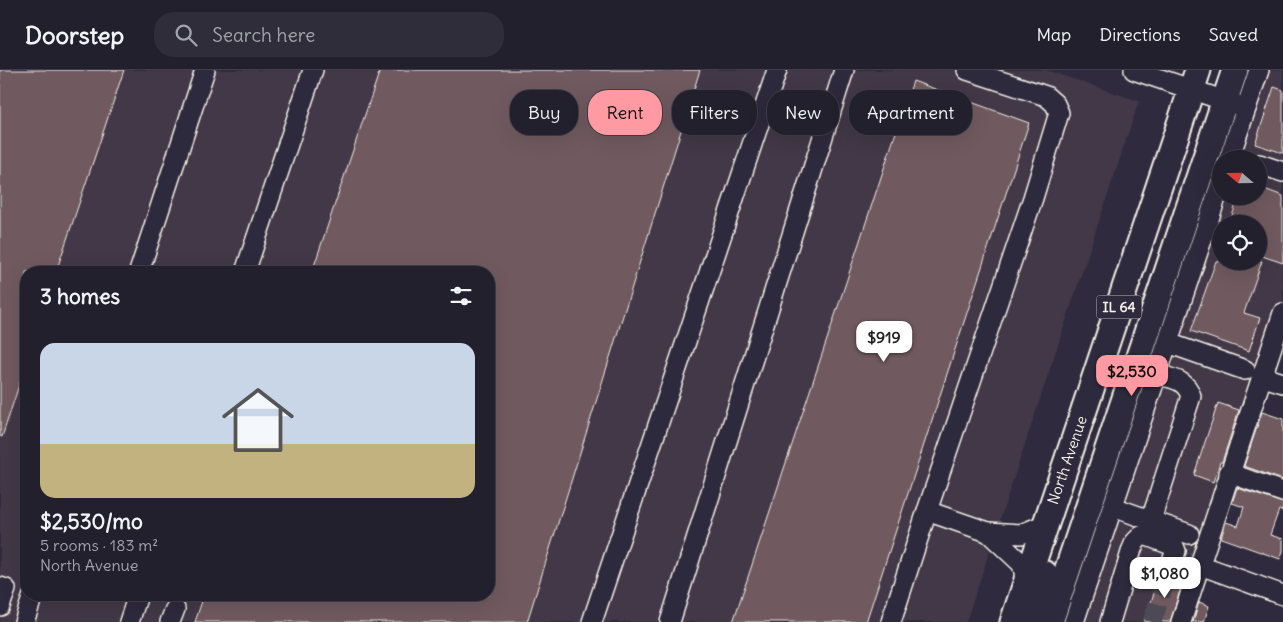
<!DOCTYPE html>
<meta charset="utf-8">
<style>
body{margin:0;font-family:Delius,sans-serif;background:#2f2d3a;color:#f1f3f6;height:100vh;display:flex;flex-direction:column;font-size:19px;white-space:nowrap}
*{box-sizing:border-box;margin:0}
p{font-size:16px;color:#a3a3aa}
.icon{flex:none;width:28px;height:28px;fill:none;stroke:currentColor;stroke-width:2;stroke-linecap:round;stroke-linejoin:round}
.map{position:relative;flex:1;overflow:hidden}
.sheet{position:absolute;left:20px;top:196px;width:475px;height:335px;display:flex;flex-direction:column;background:#23202e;border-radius:20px;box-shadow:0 5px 20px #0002,0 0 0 1px #403e4a}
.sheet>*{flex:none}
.guide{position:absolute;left:510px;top:20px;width:475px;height:45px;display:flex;gap:10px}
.needle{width:32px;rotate:290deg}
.tools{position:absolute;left:1212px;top:80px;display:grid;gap:10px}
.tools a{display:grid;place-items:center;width:55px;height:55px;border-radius:50%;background:#23202e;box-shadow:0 5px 20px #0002,0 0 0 1px #403e4a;font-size:25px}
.price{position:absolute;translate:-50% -42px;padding:0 11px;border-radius:10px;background:#fff;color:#222;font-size:16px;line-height:32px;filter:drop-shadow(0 1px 2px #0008)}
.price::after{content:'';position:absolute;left:50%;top:30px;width:15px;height:11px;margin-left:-8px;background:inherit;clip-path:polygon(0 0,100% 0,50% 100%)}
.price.current{background:#ff9aa2;color:#111}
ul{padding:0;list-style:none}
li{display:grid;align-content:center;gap:10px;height:265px;padding:0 20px}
li span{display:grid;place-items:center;height:155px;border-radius:15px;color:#555}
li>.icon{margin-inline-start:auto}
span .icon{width:90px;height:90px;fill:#fffc;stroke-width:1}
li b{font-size:21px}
h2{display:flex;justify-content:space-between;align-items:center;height:60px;padding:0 20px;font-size:21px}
.chip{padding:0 18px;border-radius:20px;background:#23202e;box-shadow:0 5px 20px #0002,0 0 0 1px #403e4a;font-size:18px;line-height:45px}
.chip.current{background:#ff9aa2;color:#111}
header{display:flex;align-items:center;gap:30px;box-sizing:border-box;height:70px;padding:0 25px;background:#23202e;border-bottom:1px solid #403e4a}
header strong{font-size:24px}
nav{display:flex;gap:28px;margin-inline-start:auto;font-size:18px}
.search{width:350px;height:45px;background:#2f2d3a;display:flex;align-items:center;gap:12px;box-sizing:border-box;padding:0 18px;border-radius:20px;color:#a3a3aa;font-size:19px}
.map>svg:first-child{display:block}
.built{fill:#423847;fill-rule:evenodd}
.building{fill:#705a5e;stroke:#f4f1e8}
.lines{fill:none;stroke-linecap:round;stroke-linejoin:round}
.minor-tunnel{stroke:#4d4857;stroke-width:19;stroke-dasharray:19 9;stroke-linecap:butt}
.minor-casing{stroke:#f4f1e8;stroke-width:22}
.major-casing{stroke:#f4f1e8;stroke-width:29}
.minor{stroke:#2f2a3d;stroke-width:19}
.major{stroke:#2f2a3d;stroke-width:25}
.labels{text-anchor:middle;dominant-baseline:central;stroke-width:4;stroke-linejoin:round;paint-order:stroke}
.shield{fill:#2f2a3d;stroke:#b9b5b5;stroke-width:1}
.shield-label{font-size:14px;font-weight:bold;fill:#f4f1e8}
.street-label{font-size:15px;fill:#f4f1e8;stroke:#2f2a3d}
</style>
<header>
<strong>Doorstep</strong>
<div class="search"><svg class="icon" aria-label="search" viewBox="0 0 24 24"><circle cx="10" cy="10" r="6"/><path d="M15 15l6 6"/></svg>Search here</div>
<nav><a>Map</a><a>Directions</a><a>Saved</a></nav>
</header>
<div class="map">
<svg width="1283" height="552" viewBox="0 0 1283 552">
<rect width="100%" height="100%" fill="#2f2a3d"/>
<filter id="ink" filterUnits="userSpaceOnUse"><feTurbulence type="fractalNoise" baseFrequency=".02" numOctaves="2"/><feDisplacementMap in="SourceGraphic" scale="10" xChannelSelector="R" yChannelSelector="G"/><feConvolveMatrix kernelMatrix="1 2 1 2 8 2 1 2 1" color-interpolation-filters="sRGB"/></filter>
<g filter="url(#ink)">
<g class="built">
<path d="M 0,0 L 1046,0 L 1139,31 L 966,552 L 0,552 ZM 26,202 L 489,202 L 489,525 L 26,525 Z"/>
<path d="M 1259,0 L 1283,0 L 1283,243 L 1181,552 L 1074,552 L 1221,126 L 1259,126 L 1259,89 L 1229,89 ZM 1221,154 L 1259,154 L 1259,191 L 1221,191 Z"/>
</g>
<g class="building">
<polygon points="0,0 124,0 56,202 26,202 26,294 2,367 0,366"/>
<polygon points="380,0 700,0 527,552 195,552 204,525 489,525 489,202 312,202"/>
<polygon points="913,11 1029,53 866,552 733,552"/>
<polygon points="1274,17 1283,20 1283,83 1255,74"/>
<polygon points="1259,117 1283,126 1283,193 1259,185 1259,154 1229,154 1239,126 1259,126"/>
<polygon points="1216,191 1262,191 1244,243 1260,248 1249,281 1191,261"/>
<polygon points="1218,333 1239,340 1222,392 1220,392 1213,412 1194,405"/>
<polygon points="1262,342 1283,349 1283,410 1244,396"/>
<polygon points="1237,418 1283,433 1283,441 1279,440 1270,465 1283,469 1283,481 1280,489 1221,468 1226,452 1238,456 1244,437 1232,433"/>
<polygon points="1181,499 1180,503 1185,505 1170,552 1144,552 1161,503 1166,507 1172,507 1177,504"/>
<polygon points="1199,532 1209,536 1204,552 1193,552"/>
</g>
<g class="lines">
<polyline class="minor-tunnel" points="1152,552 1170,496"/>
<g class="minor-casing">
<g id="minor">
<polyline points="967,0 1046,26 1055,34 1059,43 1033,128 927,441 988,462"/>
<polyline points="1134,0 1246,38"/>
<polyline points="1229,89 1259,0"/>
<polyline points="1259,94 1283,102"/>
<polyline points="139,202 205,0"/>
<polyline points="245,202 313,0"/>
<polyline points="1168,273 1245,300"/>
<polyline points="1261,306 1283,313"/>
<polyline points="1229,403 1283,422"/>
<polyline points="1113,437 1189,464"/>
<path d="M 1151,450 L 1191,326 C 1185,309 1173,309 1158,305"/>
<polyline points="1200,495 1283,525"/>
<polyline points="1025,516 1024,502 1022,494 988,462 1021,464 1046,454"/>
<polyline points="0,517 6,519 0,536"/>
<polyline points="24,552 33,525"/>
<polyline points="129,552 138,525"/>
<polyline points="170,552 175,539"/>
<polyline points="592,552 777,0"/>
<polyline points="670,552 844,0"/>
<polyline points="891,552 927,441"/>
<polyline points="1074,552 1221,113"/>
<polyline points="1110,552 1132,479 1135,472 1141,466 1147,466 1174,476 1176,481 1170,496"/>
<polyline points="1181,552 1283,243"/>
</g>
</g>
<g class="major-casing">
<g id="major">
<polyline points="1013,552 1198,0"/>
<polyline points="1032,552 1043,514 1045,504"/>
<polyline points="1050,552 1235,0"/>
</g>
</g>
<use href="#minor" class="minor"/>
<use href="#major" class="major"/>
</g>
</g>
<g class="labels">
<rect class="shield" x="1096.5" y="225.5" width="45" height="23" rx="4"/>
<g class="shield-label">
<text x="1119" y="237">IL 64</text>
</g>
<g class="street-label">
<text transform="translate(1067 390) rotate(-71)">North Avenue</text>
</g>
</g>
</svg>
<div class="tools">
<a><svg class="needle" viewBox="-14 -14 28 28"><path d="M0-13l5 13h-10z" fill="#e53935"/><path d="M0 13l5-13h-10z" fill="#a3a3aa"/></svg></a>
<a><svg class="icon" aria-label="locate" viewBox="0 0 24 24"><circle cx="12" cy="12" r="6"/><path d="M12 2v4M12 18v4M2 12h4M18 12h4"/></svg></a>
</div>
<b class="price" style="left:884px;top:293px">$919</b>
<b class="price current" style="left:1132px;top:327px">$2,530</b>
<b class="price" style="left:1165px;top:529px">$1,080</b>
<div class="guide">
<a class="chip">Buy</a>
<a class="chip current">Rent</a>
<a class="chip">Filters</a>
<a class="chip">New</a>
<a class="chip">Apartment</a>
</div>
<section class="sheet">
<h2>3 homes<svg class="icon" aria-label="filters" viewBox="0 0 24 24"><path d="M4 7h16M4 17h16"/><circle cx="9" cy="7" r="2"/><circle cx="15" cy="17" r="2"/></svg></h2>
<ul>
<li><span style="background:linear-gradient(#c9d6e8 65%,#c2b280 0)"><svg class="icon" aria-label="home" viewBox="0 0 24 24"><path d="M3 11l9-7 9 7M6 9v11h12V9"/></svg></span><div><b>$2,530/mo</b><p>5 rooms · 183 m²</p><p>North Avenue</p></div></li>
</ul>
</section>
</div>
